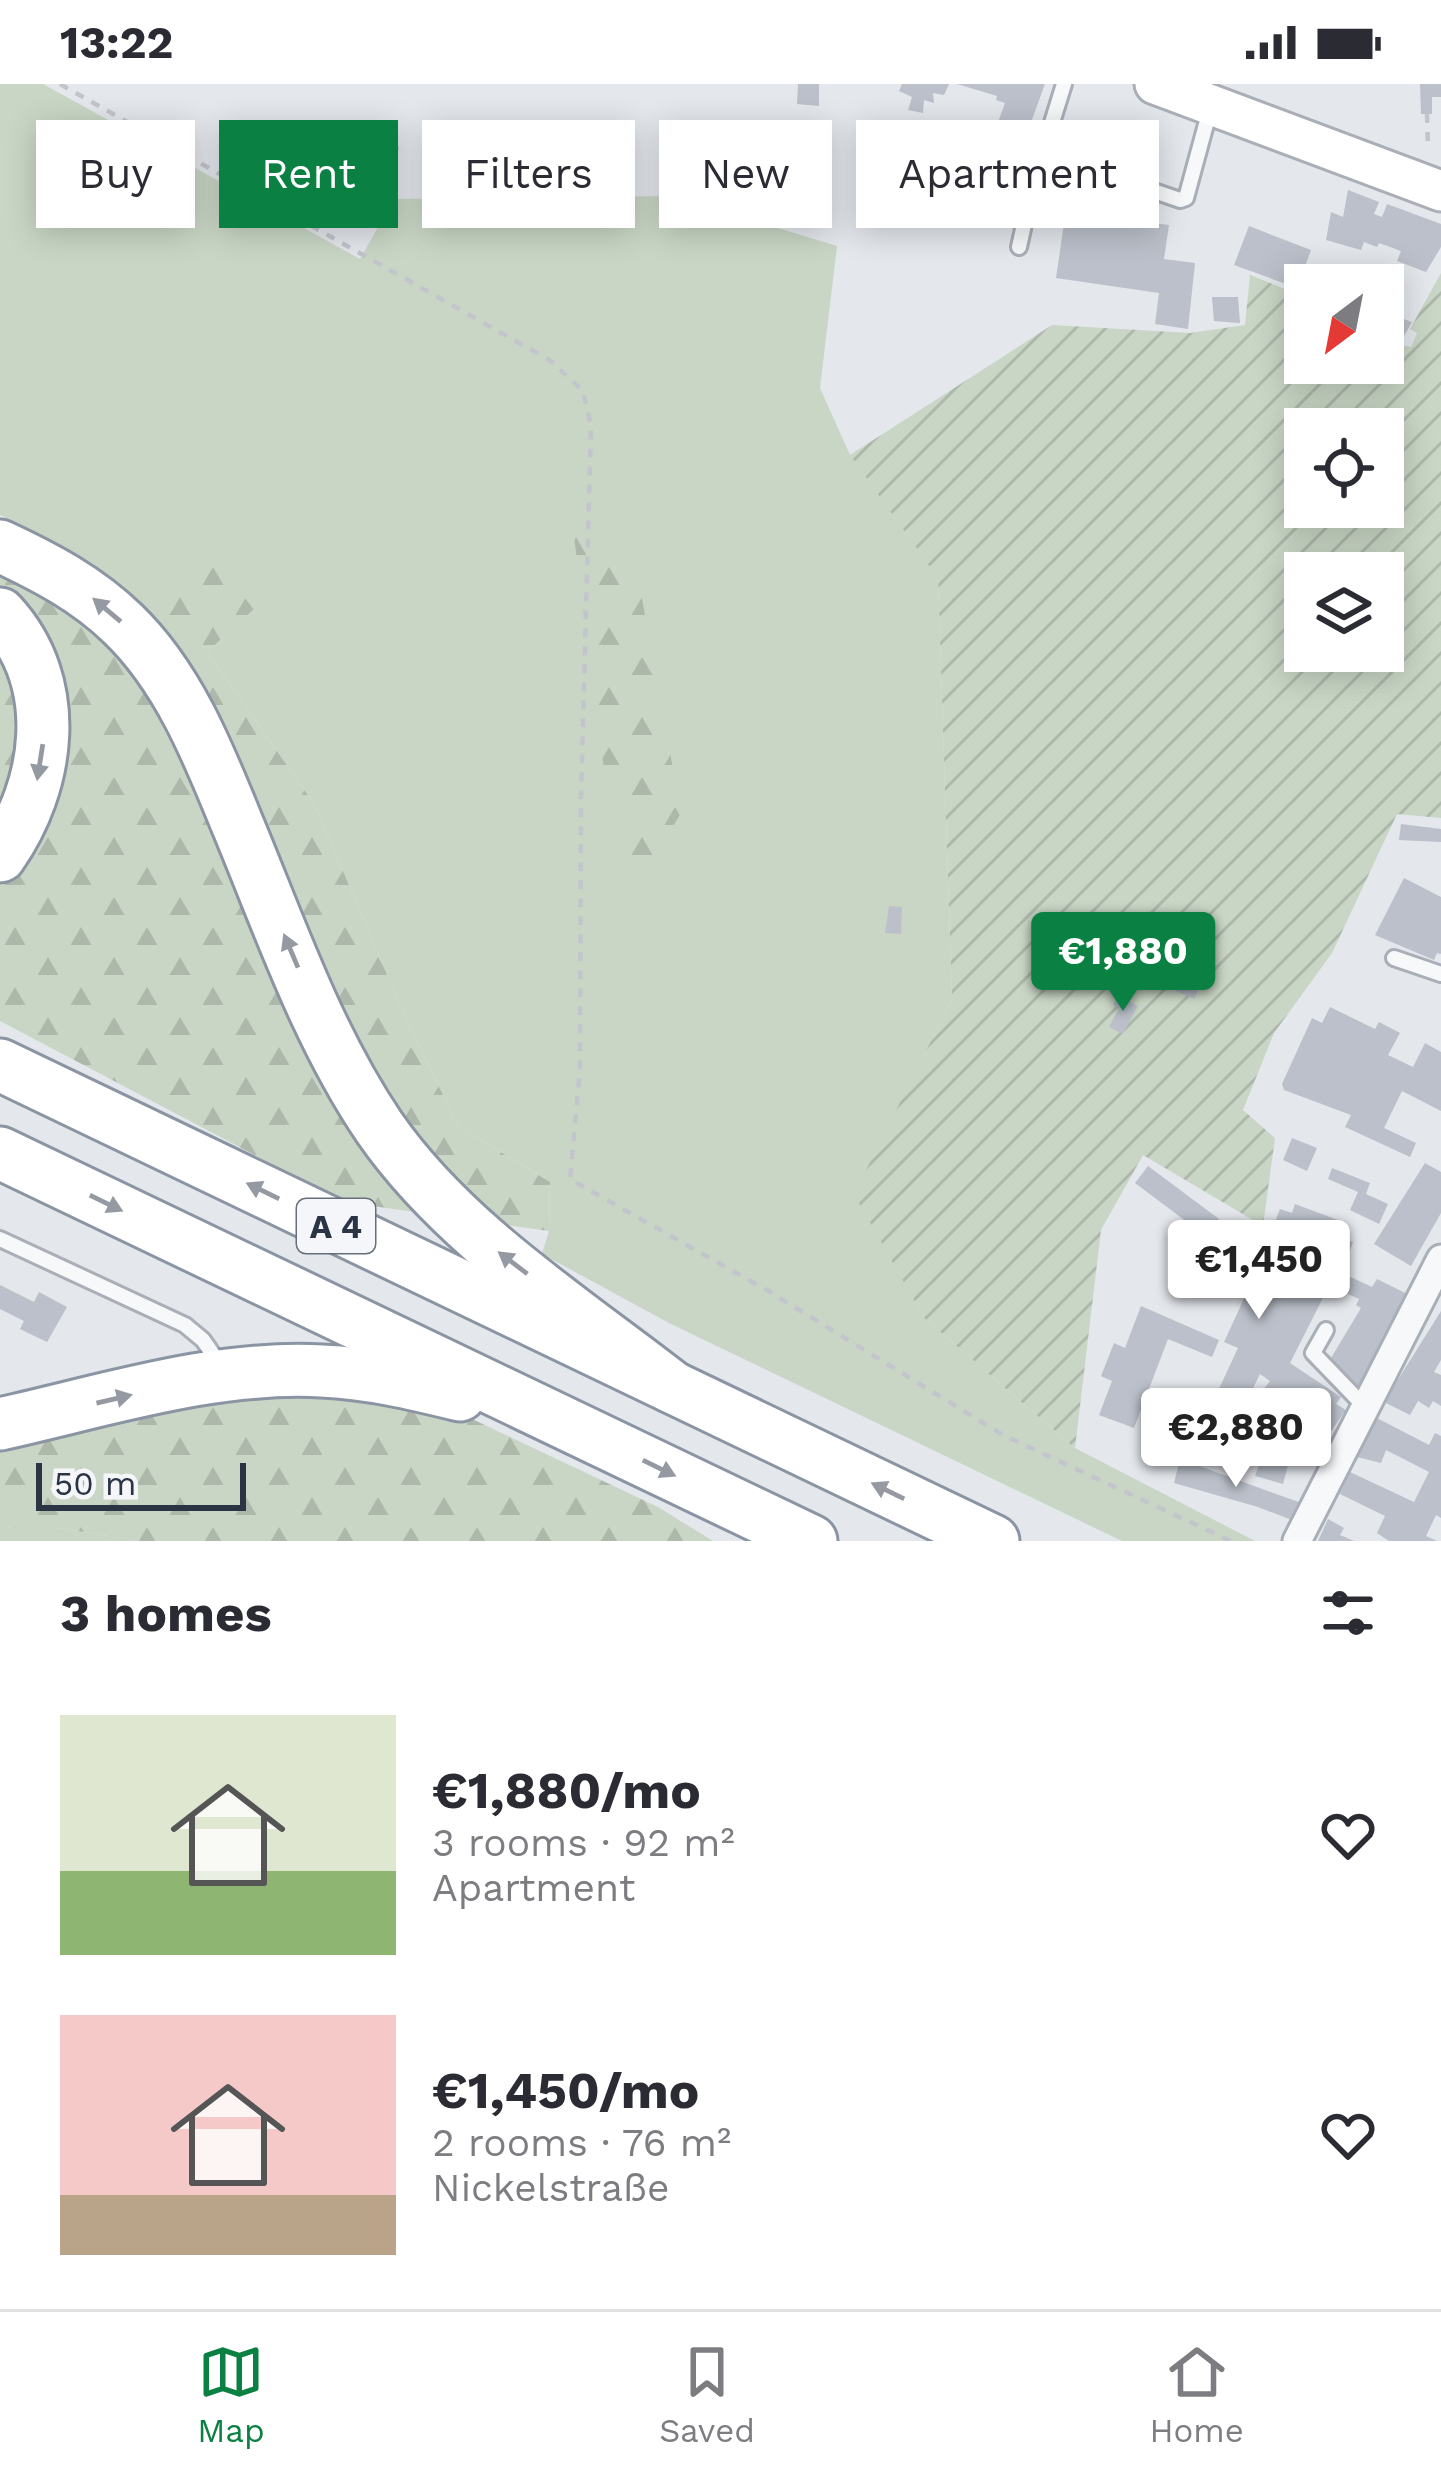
<!DOCTYPE html>
<meta charset="utf-8">
<style>
body{margin:0;font-family:"Work Sans",sans-serif;background:#f2f2f3;color:#2b2b33;height:100vh;display:flex;flex-direction:column;font-size:45px;white-space:nowrap}
*{box-sizing:border-box;margin:0}
p{font-size:39px;color:#7c7c81}
.icon{flex:none;width:66px;height:66px;fill:none;stroke:currentColor;stroke-width:2;stroke-linecap:round;stroke-linejoin:round}
.map{position:relative;height:1457px;overflow:hidden}
.panel{display:flex;flex-direction:column;background:#fff;flex:1}
.panel>*{flex:none}
.hud{position:absolute;left:36px;top:36px;width:1371px;height:108px;display:flex;gap:24px}
.needle{width:78px;rotate:212deg}
.controls{position:absolute;left:1284px;top:180px;display:grid;gap:24px}
.controls a{display:grid;place-items:center;width:120px;height:120px;border-radius:0px;background:#fff;box-shadow:0 6px 30px #0003;font-size:60px}
.scale{position:absolute;left:36px;bottom:30px;width:210px;box-sizing:border-box;padding-left:12px;border:6px solid #2b3445;border-top:0;font-size:33px;line-height:42px;white-space:nowrap;color:#2b3445;-webkit-text-stroke:9px #f4f6f9;paint-order:stroke}
.price{position:absolute;translate:-50% -102px;padding:0 27px;border-radius:12px;background:#fff;color:#222;font-size:39px;line-height:78px;filter:drop-shadow(0 3px 6px #0008)}
.price::after{content:'';position:absolute;left:50%;top:72px;width:36px;height:27px;margin-left:-18px;background:inherit;clip-path:polygon(0 0,100% 0,50% 100%)}
.price.current{background:#0b8043;color:#fff}
ul{padding:0;list-style:none}
li{display:flex;align-items:center;gap:36px;height:300px;padding:0 60px}
li span{display:grid;place-items:center;flex:none;width:336px;height:240px;border-radius:0px;color:#555}
li>.icon{margin-inline-start:auto}
span .icon{width:144px;height:144px;fill:#fffc;stroke-width:1}
li b{font-size:51px}
h2{display:flex;justify-content:space-between;align-items:center;height:144px;padding:0 60px;font-size:51px}
.pill{padding:0 42px;border-radius:0px;background:#fff;box-shadow:0 6px 30px #0003;font-size:42px;line-height:108px}
.pill.current{background:#0b8043;color:#fff}
.status{display:flex;justify-content:space-between;align-items:center;height:84px;padding:0 60px;background:#fff;direction:ltr}
.status svg{height:33px;fill:currentColor}
.tab-bar{display:flex;justify-content:space-around;align-items:center;height:168px;border-top:3px solid #e1e1e2;background:#fff;font-size:33px;color:#7c7c81}
.tab-bar a{display:grid;justify-items:center;gap:6px}
.tab-bar .current{color:#0b8043}
.map>svg:first-child{display:block}
.green{fill:#c9d6c5}
.forest{fill:url(#forest-firs)}
.garden{fill:url(#garden-furrows);fill-rule:evenodd}
.building{fill:#bbc0ca}
.lines{fill:none;stroke-linecap:round;stroke-linejoin:round}
.service-casing{stroke:#a9aeb7;stroke-width:20}
.minor-casing{stroke:#a9aeb7;stroke-width:33}
.secondary-casing{stroke:#a9aeb7;stroke-width:45}
.motorway-casing{stroke:#8b94a3;stroke-width:57}
.path{stroke:#c2c5cb;stroke-width:4.5;stroke-dasharray:9 9;stroke-linecap:butt}
.service{stroke:#f7f8fa;stroke-width:14}
.minor{stroke:#f7f8fa;stroke-width:27}
.secondary{stroke:#fff;stroke-width:39}
.motorway{stroke:#fff;stroke-width:51}
.oneway{fill:#959aa2}
.labels{text-anchor:middle;dominant-baseline:central;stroke-width:9;stroke-linejoin:round;paint-order:stroke}
.shield{fill:#f4f6f9;stroke:#676e7b;stroke-width:3}
.shield-label{font-size:33px;font-weight:bold;fill:#2b3445}
</style>
<div class="status"><b>13:22</b><svg viewBox="0 0 49 12"><path d="M0 12V9h3v3zM5 12V6h3v6zM10 12V3h3v9zM15 12V0h3v12zM26 1h20v11H26zM47 4h2v5h-2z"/></svg></div>
<div class="map">
<svg width="1441" height="1457" viewBox="0 0 1441 1457">
<defs>
<pattern id="forest-firs" width="22" height="20" patternUnits="userSpaceOnUse" patternTransform="scale(3)"><rect width="22" height="20" fill="#c9d6c5"/><path d="M5 1l3.5 6h-7zM16 11l3.5 6h-7z" fill="#adb8ab"/></pattern>
<pattern id="garden-furrows" width="10" height="10" patternUnits="userSpaceOnUse" patternTransform="scale(3)"><rect width="10" height="10" fill="#c9d6c5"/><path d="M-1 1l2-2M0 10L10 0M9 11l2-2" fill="none" stroke="#adb8ab"/></pattern>
</defs>
<rect width="100%" height="100%" fill="#e4e7ec"/>
<g class="green">
<polygon points="0,0 43,0 360,175 394,115 672,112 837,162 820,304 850,371 938,493 952,915 855,1110 924,1234 1075,1364 1255,1457 1122,1457 669,1239 542,1170 549,1147 550,1098 458,1042 402,926 315,721 207,568 253,525 148,516 58,460 0,431"/>
<polygon points="0,1444 58,1444 140,1457 0,1457"/>
</g>
<g class="forest">
<polygon points="572,437 641,509 681,729 640,797 607,708"/>
<polygon points="58,460 147,515 202,463 254,525 207,568 315,721 402,926 458,1042 550,1098 549,1147 344,1118 0,937 0,474"/>
<polygon points="363,1300 453,1326 658,1423 713,1457 140,1457 58,1444 0,1444 0,1364 164,1321"/>
</g>
<path class="garden" d="M 1441,189 L 1441,734 L 1397,730 L 1332,869 L 1274,949 L 1243,1026 L 1275,1054 L 1263,1142 L 1143,1071 L 1101,1146 L 1075,1364 L 924,1234 L 854,1110 L 952,915 L 938,494 L 850,371 L 1052,241 L 1190,249 L 1245,241 L 1250,191 L 1305,213 L 1305,279 L 1383,279 L 1383,258 L 1411,263 L 1417,249 L 1410,245 ZM 1305,345 L 1383,345 L 1383,423 L 1305,423 ZM 1305,489 L 1383,489 L 1383,567 L 1305,567 Z"/>
<g class="building">
<polygon points="798,0 819,0 819,22 797,20"/>
<polygon points="902,0 949,0 944,11 933,9 934,19 924,16 923,29 908,26 912,13 899,7"/>
<polygon points="957,0 1045,0 1026,52 997,41 1005,19 996,16 997,12"/>
<polygon points="1420,0 1441,0 1441,13 1432,13 1432,30 1421,30"/>
<polygon points="230,52 254,58 249,78 224,73"/>
<polygon points="379,59 399,63 394,86 374,82"/>
<polygon points="489,59 515,65 512,79 540,77 541,89 509,92 484,84"/>
<polygon points="433,62 456,65 453,89 425,85 427,69"/>
<polygon points="614,62 614,79 597,80 596,63"/>
<polygon points="944,66 960,67 958,84 943,83"/>
<polygon points="249,78 280,87 275,106 244,97"/>
<polygon points="997,81 1023,89 1012,121 973,110 975,96 994,99"/>
<polygon points="859,88 875,89 875,113 863,113 863,106 859,106"/>
<polygon points="794,101 815,102 813,133 796,132"/>
<polygon points="1348,106 1379,118 1374,130 1382,133 1387,120 1441,140 1441,163 1426,188 1397,177 1401,167 1379,159 1377,163 1364,158 1361,166 1326,156 1331,128 1343,133"/>
<polygon points="1066,126 1169,141 1164,175 1195,179 1188,245 1155,240 1159,209 1056,194"/>
<polygon points="1249,142 1311,166 1297,204 1234,181"/>
<polygon points="1212,213 1238,213 1240,239 1214,237"/>
<polygon points="1384,228 1412,238 1400,259 1383,256"/>
<polygon points="1401,740 1441,745 1441,758 1399,756"/>
<polygon points="1404,794 1441,813 1441,870 1437,869 1434,876 1375,851"/>
<polygon points="889,822 902,823 901,850 885,849"/>
<polygon points="1183,880 1206,890 1194,915 1172,905"/>
<polygon points="1118,911 1138,922 1123,950 1109,943 1119,924 1113,921"/>
<polygon points="1330,923 1375,945 1379,938 1400,949 1388,971 1413,983 1425,959 1441,968 1441,1027 1402,1007 1384,1044 1416,1059 1410,1073 1345,1043 1351,1031 1284,1006 1282,1000 1312,934 1322,939"/>
<polygon points="1292,1054 1317,1064 1307,1087 1283,1076"/>
<polygon points="1425,1079 1441,1088 1441,1129 1411,1182 1374,1160"/>
<polygon points="1148,1082 1219,1135 1215,1146 1248,1162 1253,1150 1263,1155 1258,1166 1330,1200 1290,1279 1341,1313 1336,1320 1346,1326 1327,1353 1261,1309 1270,1297 1260,1290 1231,1349 1202,1341 1238,1264 1224,1258 1254,1193 1195,1165 1203,1150 1135,1099"/>
<polygon points="1332,1084 1370,1099 1366,1110 1388,1120 1379,1140 1350,1126 1358,1108 1328,1095"/>
<polygon points="1295,1120 1346,1139 1341,1153 1353,1158 1346,1177 1273,1143 1280,1125 1292,1129"/>
<polygon points="1342,1189 1372,1203 1377,1195 1413,1213 1359,1305 1331,1274 1361,1224 1356,1221 1359,1215 1335,1204"/>
<polygon points="0,1201 34,1218 39,1208 67,1223 47,1258 20,1245 24,1237 0,1225"/>
<polygon points="1141,1222 1219,1256 1212,1273 1168,1255 1134,1344 1099,1331 1112,1297 1101,1292 1114,1259 1125,1264"/>
<polygon points="1441,1227 1441,1276 1434,1288 1441,1291 1441,1322 1433,1317 1429,1324 1418,1317 1410,1331 1384,1318"/>
<polygon points="1375,1333 1429,1361 1435,1349 1441,1352 1441,1434 1436,1431 1426,1452 1437,1457 1389,1457 1377,1449 1385,1432 1340,1410 1350,1388 1414,1418 1429,1388 1386,1366 1381,1379 1357,1373"/>
<polygon points="1150,1349 1176,1355 1172,1366 1147,1357"/>
<polygon points="1265,1363 1291,1370 1283,1400 1255,1392"/>
<polygon points="1180,1375 1304,1420 1297,1438 1258,1423 1174,1399"/>
<polygon points="1328,1435 1344,1444 1340,1451 1354,1457 1318,1457"/>
</g>
<g class="lines">
<g class="service-casing">
<g id="service">
<polyline points="1043,69 1180,116 1186,114 1211,22"/>
<polyline points="1019,163 1033,100 1064,0"/>
<polyline points="1394,874 1441,890"/>
<polyline points="0,1155 185,1241 203,1256 221,1282"/>
<polyline points="1326,1246 1313,1269 1365,1323"/>
</g>
</g>
<g class="minor-casing">
<polyline id="minor" points="1297,1457 1441,1175"/>
</g>
<g class="secondary-casing">
<polyline id="secondary" points="1155,0 1441,107"/>
</g>
<g class="motorway-casing">
<g id="motorway">
<path d="M 0,462 C 45,483 87,505 123,540 C 178,593 208,668 236,737 C 279,840 316,950 379,1043 C 452,1149 572,1225 672,1303"/>
<path d="M 0,530 C 64,599 50,701 0,772"/>
<polyline points="0,981 993,1457"/>
<polyline points="0,1069 811,1457"/>
<path d="M 0,1340 C 104,1317 214,1281 322,1287 C 369,1289 415,1300 460,1311"/>
</g>
</g>
<g class="path">
<polyline points="60,0 551,277 583,307 591,342 581,713 580,985 570,1095 770,1208 1003,1351 1231,1457"/>
<polyline points="1427,30 1428,66"/>
</g>
<use href="#service" class="service"/>
<use href="#minor" class="minor"/>
<use href="#secondary" class="secondary"/>
<use href="#motorway" class="motorway"/>
</g>
<defs><path id="oneway-solid" d="M-6-.8H1V-3.2L6.5 0L1 3.2V.8H-6Z" transform="scale(3)"/></defs>
<g class="oneway">
<use href="#oneway-solid" transform="translate(107 526) rotate(-140)"/>
<use href="#oneway-solid" transform="translate(40 678) rotate(99)"/>
<use href="#oneway-solid" transform="translate(291 867) rotate(-113)"/>
<use href="#oneway-solid" transform="translate(263 1107) rotate(-154)"/>
<use href="#oneway-solid" transform="translate(106 1119) rotate(26)"/>
<use href="#oneway-solid" transform="translate(513 1179) rotate(-143)"/>
<use href="#oneway-solid" transform="translate(114 1315) rotate(-13)"/>
<use href="#oneway-solid" transform="translate(659 1384) rotate(26)"/>
<use href="#oneway-solid" transform="translate(888 1407) rotate(-154)"/>
</g>
<g class="labels">
<rect class="shield" x="297" y="1115" width="78" height="54" rx="9"/>
<g class="shield-label">
<text x="336" y="1142">A 4</text>
</g>
</g>
</svg>
<div class="controls">
<a><svg class="needle" viewBox="-14 -14 28 28"><path d="M0-13l5 13h-10z" fill="#e53935"/><path d="M0 13l5-13h-10z" fill="#7c7c81"/></svg></a>
<a><svg class="icon" aria-label="locate" viewBox="0 0 24 24"><circle cx="12" cy="12" r="6"/><path d="M12 2v4M12 18v4M2 12h4M18 12h4"/></svg></a>
<a><svg class="icon" aria-label="layers" viewBox="0 0 24 24"><path d="M12 4l9 5-9 5-9-5zM3 14l9 5 9-5"/></svg></a>
</div>
<div class="scale">50 m</div>
<b class="price current" style="left:1123px;top:930px">€1,880</b>
<b class="price" style="left:1259px;top:1238px">€1,450</b>
<b class="price" style="left:1236px;top:1406px">€2,880</b>
<div class="hud">
<a class="pill">Buy</a>
<a class="pill current">Rent</a>
<a class="pill">Filters</a>
<a class="pill">New</a>
<a class="pill">Apartment</a>
</div>
</div>
<section class="panel">
<h2>3 homes<svg class="icon" aria-label="filters" viewBox="0 0 24 24"><path d="M4 7h16M4 17h16"/><circle cx="9" cy="7" r="2"/><circle cx="15" cy="17" r="2"/></svg></h2>
<ul>
<li><span style="background:linear-gradient(#dfe7d0 65%,#8fb573 0)"><svg class="icon" aria-label="home" viewBox="0 0 24 24"><path d="M3 11l9-7 9 7M6 9v11h12V9"/></svg></span><div><b>€1,880/mo</b><p>3 rooms · 92 m²</p><p>Apartment</p></div><svg class="icon" aria-label="heart" viewBox="0 0 24 24"><path d="M12 20l-8-8c-3-5 5-10 8-4 3-6 11-1 8 4z"/></svg></li>
<li><span style="background:linear-gradient(#f6c9c9 75%,#b9a48a 0)"><svg class="icon" aria-label="home" viewBox="0 0 24 24"><path d="M3 11l9-7 9 7M6 9v11h12V9"/></svg></span><div><b>€1,450/mo</b><p>2 rooms · 76 m²</p><p>Nickelstraße</p></div><svg class="icon" aria-label="heart" viewBox="0 0 24 24"><path d="M12 20l-8-8c-3-5 5-10 8-4 3-6 11-1 8 4z"/></svg></li>
</ul>
</section>
<nav class="tab-bar">
<a class="current"><svg class="icon" aria-label="map" viewBox="0 0 24 24"><path d="M3 6l6-2 6 2 6-2v14l-6 2-6-2-6 2zM9 4v14M15 6v14"/></svg>Map</a>
<a><svg class="icon" aria-label="saved" viewBox="0 0 24 24"><path d="M7 4h10v16l-5-4-5 4z"/></svg>Saved</a>
<a><svg class="icon" aria-label="home" viewBox="0 0 24 24"><path d="M3 11l9-7 9 7M6 9v11h12V9"/></svg>Home</a>
</nav>
